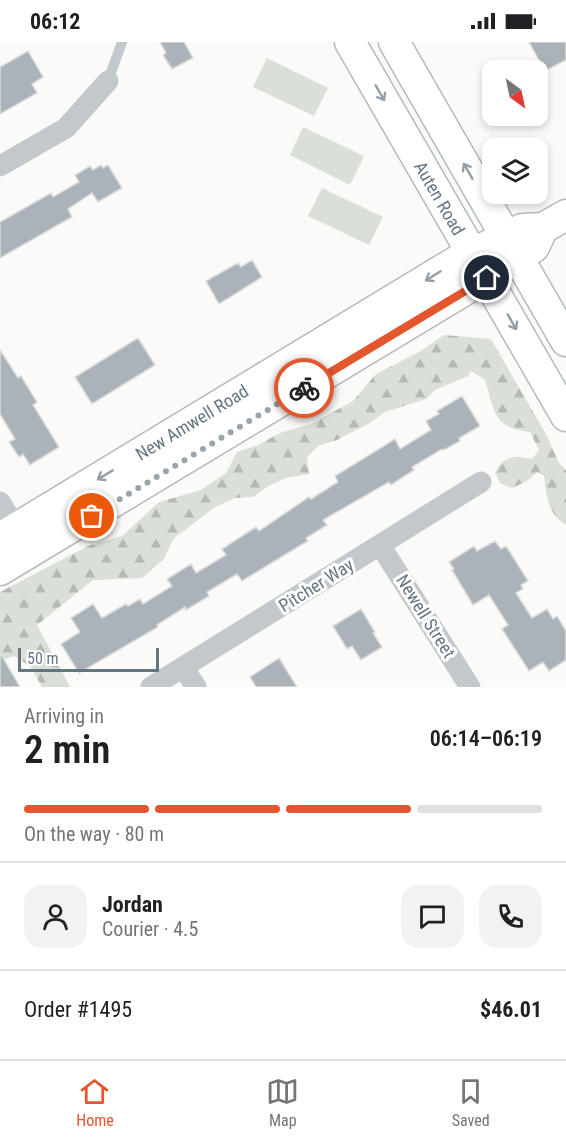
<!DOCTYPE html>
<meta charset="utf-8">
<style>
body{margin:0;font-family:"Roboto Condensed",sans-serif;background:#f2f2f2;color:#202124;height:100vh;display:flex;flex-direction:column;font-size:22px;white-space:nowrap}
*{box-sizing:border-box;margin:0}
p{font-size:20px;color:#757577}
.icon{flex:none;width:33px;height:33px;fill:none;stroke:currentColor;stroke-width:2;stroke-linecap:round;stroke-linejoin:round}
.map{position:relative;height:645px;overflow:hidden}
.side{display:flex;flex-direction:column;background:#fff;flex:1}
.side>*{flex:none}
.needle{width:39px;rotate:147deg}
.tools{position:absolute;left:482px;top:18px;display:grid;gap:12px}
.tools a{display:grid;place-items:center;width:66px;height:66px;border-radius:12px;background:#fff;box-shadow:0 3px 9px #0003;font-size:30px}
.scale{position:absolute;left:18px;bottom:15px;width:141px;box-sizing:border-box;padding-left:6px;border:3px solid #657683;border-top:0;font-size:16px;line-height:21px;white-space:nowrap;color:#657683;-webkit-text-stroke:4px #fff;paint-order:stroke}
.pin{position:absolute;display:grid;place-items:center;width:51px;height:51px;color:#fff;margin:-26px;border:3px solid #fff;border-radius:50%;box-shadow:0 2px 6px #0007}
.courier{position:absolute;display:grid;place-items:center;width:60px;height:60px;margin:-30px;border:4px solid #e4572e;border-radius:50%;background:#fff;color:#222;box-shadow:0 2px 8px #0007}
.headline em{font-style:normal;font-weight:600}
.headline div{display:flex;flex-direction:column-reverse}
.headline{display:flex;align-items:center;justify-content:space-between;height:102px;padding:0 24px}
h1{font-size:39px;font-weight:600;line-height:45px}
.bar{display:grid;grid-template-columns:repeat(4,1fr);gap:9px 6px;align-content:center;height:72px;padding:0 24px}
.bar i{height:8px;border-radius:4px;background:#e0e0e0}
.bar .current{background:#e4572e}
.bar p{grid-column:span 4}
.line{display:flex;align-items:center;gap:15px;padding:0 24px;border-top:2px solid #e0e0e0}
.line div{flex:1}
.round{display:grid;place-items:center;flex:none;width:63px;height:63px;border-radius:18px;background:#f2f2f2}
.status{display:flex;justify-content:space-between;align-items:center;height:42px;padding:0 30px;background:#fff;direction:ltr}
.status svg{height:16px;fill:currentColor}
.tabs{display:flex;justify-content:space-around;align-items:center;height:84px;border-top:2px solid #e0e0e0;background:#fff;font-size:16px;color:#757577}
.tabs a{display:grid;justify-items:center;gap:3px}
.tabs .current{color:#e4572e}
.map>svg:first-child{display:block}
.grass{fill:#dadfd7}
.forest{fill:url(#forest-firs)}
.building{fill:#aab3b9;stroke:#dcdcda;stroke-width:1.5}
.lines{fill:none;stroke-linecap:round;stroke-linejoin:round}
.secondary-casing{stroke:#b3babf;stroke-width:33}
.lane{stroke:#c3c8cc;stroke-width:10}
.street{stroke:#c3c8cc;stroke-width:21}
.secondary{stroke:#fff;stroke-width:30}
.oneway{stroke:#939fa8}
.done{stroke:#99a4ac;stroke-width:6;stroke-dasharray:0 10.8}
.route{stroke:#e4572e;stroke-width:8}
.labels{text-anchor:middle;dominant-baseline:central;stroke-width:6;stroke-linejoin:round;paint-order:stroke}
.street-label{font-size:18px;fill:#657683;stroke:#fff}
</style>
<div class="status"><b>06:12</b><svg viewBox="0 0 49 12"><path d="M0 12V9h3v3zM5 12V6h3v6zM10 12V3h3v9zM15 12V0h3v12zM26 1h20v11H26zM47 4h2v5h-2z"/></svg></div>
<div class="map">
<svg width="566" height="645" viewBox="0 0 566 645">
<defs>
<pattern id="forest-firs" width="22" height="20" patternUnits="userSpaceOnUse" patternTransform="scale(1.5)"><rect width="22" height="20" fill="#dadfd7"/><path d="M5 1l3.5 6h-7zM16 11l3.5 6h-7z" fill="#b4b9b4"/></pattern>
</defs>
<rect width="100%" height="100%" fill="#fafaf8"/>
<path class="grass" d="M267 16 328 46 314 74 253 45Z
M303 85 364 114 350 143 290 113Z
M322 146 383 175 369 203 308 174Z"/>
<path class="forest" d="M444 293 491 297 547 394 559 421 566 428V483C547 471 547 455 544 434L537 430 527 439 512 446 500 441 495 430C505 413 514 414 532 417L539 408 530 390C492 386 495 368 485 338L471 329 468 334 435 348 426 357 385 370 368 382 337 398 318 404 307 415 309 432 286 436 268 444 253 455 235 456 215 465 173 497 164 517 142 536 93 538 37 583 70 645H42L30 624 14 614 0 619V550L88 504 122 494 159 460 201 448 226 431 237 410 258 403 280 391 311 382 353 359 376 332 419 310Z"/>
<path class="building" d="M160 0H184L193 16 172 27 163 13 166 11Z
M529 0H566V18L545 29Z
M28 9 43 35 32 42 37 51 0 72V25Z
M101 123 103 126 108 123 122 146 98 160 92 151 68 167 72 175 0 216V180L51 151 53 155 79 140 75 133 90 124 93 128Z
M252 218 262 235 219 262 206 239 238 221 241 225Z
M138 296 155 323 92 362 75 335Z
M0 308 18 336 21 334 37 360 33 363 59 405 30 423 23 412 19 415 9 400 15 397 0 372Z
M462 354 480 384 459 396 460 399 444 408 442 407 412 425 414 428 391 443 389 440 323 478 327 483 306 496 308 499 291 509 242 539 237 532 207 550 209 554 186 568 185 565 157 583 158 585 79 631 61 602 80 590 71 576 93 562 102 576 126 562 128 564 140 557 143 562 172 544 167 537 191 522 196 531 226 513 222 507 256 485 259 489 309 455 311 457 338 440 335 434 395 397 400 407 431 388 426 379 439 372 437 369Z
M495 499 501 507 506 504 528 539 521 543 523 547 516 551 532 576 547 567 553 577 557 574 566 589V618L549 629 543 620 529 629 502 587 508 583 489 553 473 563 452 528 454 527 449 520 474 504 477 509Z
M361 567 375 590 373 591 382 605 361 618 352 604 347 607 333 584Z
M0 611 20 645H0Z
M279 616 297 645H256L250 635Z"/>
<g class="lines">
<defs>
<g id="secondary">
<path id="s1" d="M350 0 566 374"/>
<path d="M394 0 566 299"/>
<path id="s2" d="M0 496 457 219 522 187 543 186 566 173"/>
<path d="M0 528 518 216 534 205 543 186"/>
</g>
</defs>
<use href="#secondary" class="secondary-casing"/>
<path class="lane" d="M108 39 122 0"/>
<path class="street" d="M0 124 66 86 108 39
M0 460 23 497
M380 503 470 645
M183 625 196 645
M151 645 481 440"/>
<use href="#secondary" class="secondary"/>
</g>
<defs><path id="oneway-shaft" d="M-6 0H5M1.5-3L5.5 0L1.5 3" fill="none" stroke-width="1.6" stroke-linecap="round" stroke-linejoin="round" transform="scale(1.5)"/></defs>
<g class="oneway">
<use href="#oneway-shaft" transform="translate(380 51) rotate(60)"/>
<use href="#oneway-shaft" transform="translate(468 129) rotate(-120)"/>
<use href="#oneway-shaft" transform="translate(433 234) rotate(148)"/>
<use href="#oneway-shaft" transform="translate(512 280) rotate(60)"/>
<use href="#oneway-shaft" transform="translate(105 433) rotate(149)"/>
</g>
<g class="lines">
<path class="done" d="M92 474 304 346"/>
<path class="route" d="M304 346 487 236"/>
</g>
<g class="labels">
<g class="street-label">
<text stroke="none"><textPath href="#s1" startOffset="180">Auten Road</textPath></text>
<text stroke="none"><textPath href="#s2" startOffset="224">New Amwell Road</textPath></text>
<text transform="translate(316 543) rotate(-32)">Pitcher Way</text>
<text transform="translate(426 574) rotate(58)">Newell Street</text>
</g>
</g>
</svg>
<div class="tools">
<a><svg class="needle" viewBox="-14 -14 28 28"><path d="M0-13l5 13h-10z" fill="#e53935"/><path d="M0 13l5-13h-10z" fill="#757577"/></svg></a>
<a><svg class="icon" aria-label="layers" viewBox="0 0 24 24"><path d="M12 4l9 5-9 5-9-5zM3 14l9 5 9-5"/></svg></a>
</div>
<div class="scale">50 m</div>
<div class="pin" style="left:92px;top:474px;background:#ea580c"><svg class="icon" aria-label="bag" viewBox="0 0 24 24"><path d="M5 8h14l-1 12H6zM9 8a3 3 0 0 1 6 0"/></svg></div>
<div class="pin" style="left:487px;top:236px;background:#1f2937"><svg class="icon" aria-label="home" viewBox="0 0 24 24"><path d="M3 11l9-7 9 7M6 9v11h12V9"/></svg></div>
<div class="courier" style="left:304px;top:346px"><svg class="icon" aria-label="bike" viewBox="0 0 24 24"><circle cx="6" cy="16" r="4"/><circle cx="18" cy="16" r="4"/><path d="M6 16l4-8h5l3 8M10 8l3 8H6M13 5h3"/></svg></div>
</div>
<section class="side">
<div class="headline"><div><h1>2 min</h1><p>Arriving in</p></div><em>06:14–06:19</em></div>
<div class="bar"><i class="current"></i><i class="current"></i><i class="current"></i><i></i><p>On the way · 80 m</p></div>
<div class="line" style="height:108px"><a class="round"><svg class="icon" aria-label="person" viewBox="0 0 24 24"><circle cx="12" cy="8" r="4"/><path d="M4 21q1-7 8-7t8 7"/></svg></a><div><b>Jordan</b><p>Courier · 4.5</p></div><a class="round"><svg class="icon" aria-label="chat" viewBox="0 0 24 24"><path d="M4 5h16v11H9l-5 4z"/></svg></a><a class="round"><svg class="icon" aria-label="phone" viewBox="0 0 24 24"><path d="M5 4h4l2 5-3 2q2 4 5 5l2-3 5 2v4C11 20 4 13 5 4z"/></svg></a></div>
<div class="line" style="height:78px"><div>Order #1495</div><b>$46.01</b></div>
</section>
<nav class="tabs">
<a class="current"><svg class="icon" aria-label="home" viewBox="0 0 24 24"><path d="M3 11l9-7 9 7M6 9v11h12V9"/></svg>Home</a>
<a><svg class="icon" aria-label="map" viewBox="0 0 24 24"><path d="M3 6l6-2 6 2 6-2v14l-6 2-6-2-6 2zM9 4v14M15 6v14"/></svg>Map</a>
<a><svg class="icon" aria-label="saved" viewBox="0 0 24 24"><path d="M7 4h10v16l-5-4-5 4z"/></svg>Saved</a>
</nav>
